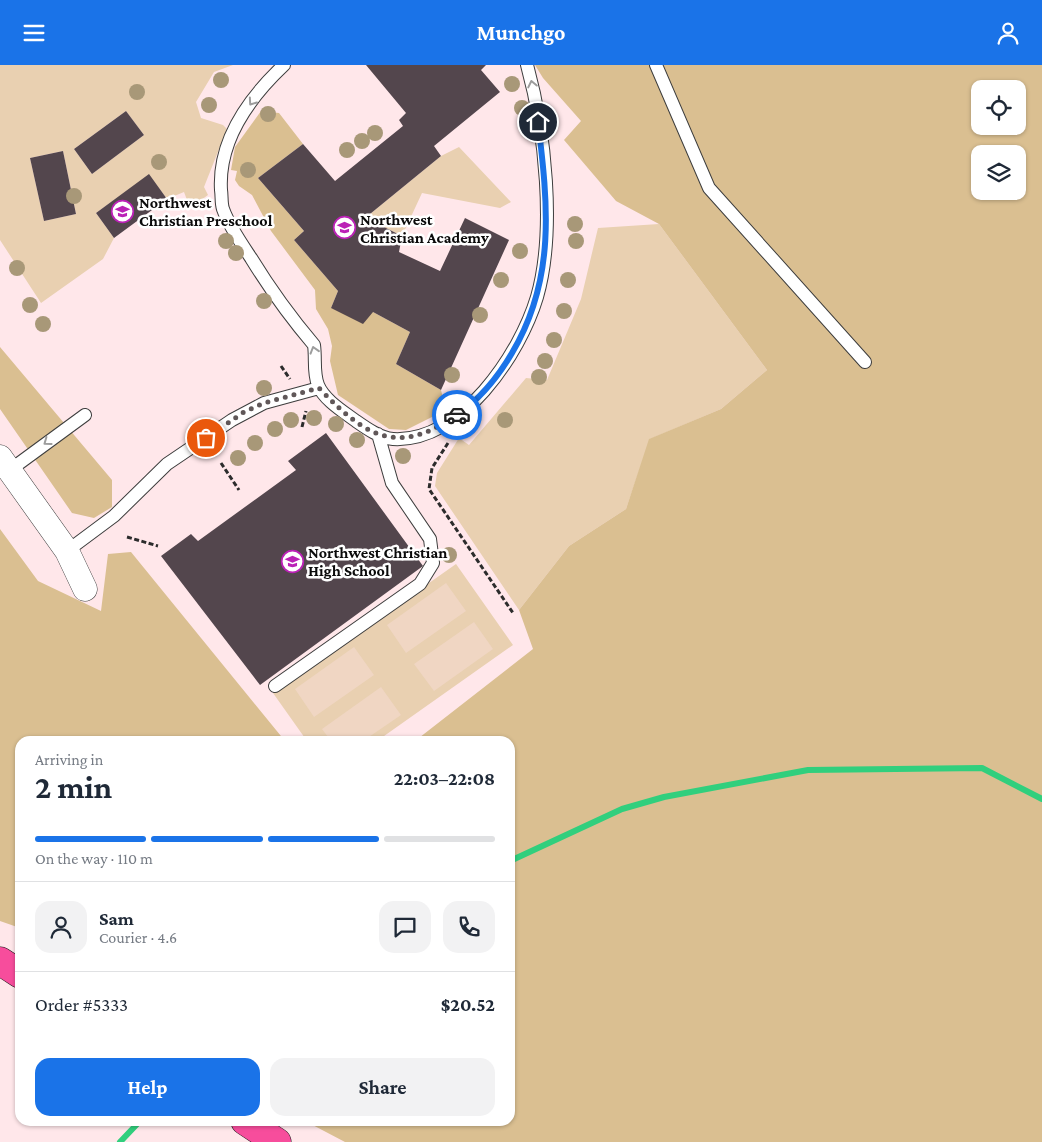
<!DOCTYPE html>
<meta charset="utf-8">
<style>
body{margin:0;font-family:"Crimson Pro",serif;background:#f2f2f3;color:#1f2937;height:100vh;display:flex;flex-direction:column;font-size:19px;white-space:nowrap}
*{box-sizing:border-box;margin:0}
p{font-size:16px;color:#747a83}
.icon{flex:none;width:28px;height:28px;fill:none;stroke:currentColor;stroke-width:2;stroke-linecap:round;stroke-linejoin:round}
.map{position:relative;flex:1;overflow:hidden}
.details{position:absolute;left:15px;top:671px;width:500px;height:390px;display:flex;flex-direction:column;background:#fff;border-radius:15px;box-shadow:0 1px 4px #0004}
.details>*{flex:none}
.buttons{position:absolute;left:971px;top:15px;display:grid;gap:10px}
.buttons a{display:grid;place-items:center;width:55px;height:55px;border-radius:10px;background:#fff;box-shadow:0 1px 4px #0004;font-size:25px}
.pin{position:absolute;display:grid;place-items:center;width:42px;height:42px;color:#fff;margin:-21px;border:2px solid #fff;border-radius:50%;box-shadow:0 1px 5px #0007}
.courier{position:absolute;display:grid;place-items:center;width:50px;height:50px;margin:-25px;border:4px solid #1a73e8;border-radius:50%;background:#fff;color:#222;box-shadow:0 1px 6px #0007}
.head em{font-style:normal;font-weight:700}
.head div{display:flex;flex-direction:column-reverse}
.head{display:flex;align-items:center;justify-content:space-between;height:85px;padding:0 20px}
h1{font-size:32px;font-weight:700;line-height:38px}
.bar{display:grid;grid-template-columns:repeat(4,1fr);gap:8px 5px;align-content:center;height:60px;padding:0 20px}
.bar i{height:6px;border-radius:4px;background:#e0e1e3}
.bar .active{background:#1a73e8}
.bar p{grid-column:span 4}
.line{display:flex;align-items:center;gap:12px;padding:0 20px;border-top:1px solid #e0e1e3}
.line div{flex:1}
.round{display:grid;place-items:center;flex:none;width:52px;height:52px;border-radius:15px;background:#f2f2f3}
.primary-button{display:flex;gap:10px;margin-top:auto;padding:10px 20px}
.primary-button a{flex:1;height:58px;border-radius:15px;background:#1a73e8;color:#fff;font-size:20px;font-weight:700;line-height:58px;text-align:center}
.primary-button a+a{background:#f2f2f3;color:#1f2937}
header{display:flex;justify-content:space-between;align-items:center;height:65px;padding:0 20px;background:#1a73e8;color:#fff;font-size:22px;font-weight:700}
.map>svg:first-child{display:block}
.green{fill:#e9d0b1;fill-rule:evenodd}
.forest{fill:#dabf91;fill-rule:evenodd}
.pitch{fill:#f0d6c3}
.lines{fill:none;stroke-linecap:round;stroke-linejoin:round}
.stream{stroke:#31cf7d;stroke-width:6}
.building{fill:#53464d}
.lane-casing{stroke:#3d3d3d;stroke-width:14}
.street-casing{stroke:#3d3d3d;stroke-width:25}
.highway-casing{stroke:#1b1b1b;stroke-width:29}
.path{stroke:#2c2c2c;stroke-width:3;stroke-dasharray:5 2.5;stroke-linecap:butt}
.lane{stroke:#fff;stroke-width:12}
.street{stroke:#fff;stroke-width:24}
.highway{stroke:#f74d9c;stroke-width:28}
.tree{fill:#a89878}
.oneway{stroke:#9d9d9d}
.done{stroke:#605758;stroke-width:5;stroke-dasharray:0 9}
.route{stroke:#1a73e8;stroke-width:6}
.labels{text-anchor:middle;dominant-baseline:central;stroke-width:5;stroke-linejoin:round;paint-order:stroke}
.poi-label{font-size:16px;font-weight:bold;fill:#0a0a0a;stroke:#fff;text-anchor:start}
</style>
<header><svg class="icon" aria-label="menu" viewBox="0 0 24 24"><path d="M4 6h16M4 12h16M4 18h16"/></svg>Munchgo<svg class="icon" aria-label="person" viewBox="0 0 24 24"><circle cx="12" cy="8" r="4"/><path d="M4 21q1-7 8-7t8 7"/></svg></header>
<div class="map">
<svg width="1042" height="1077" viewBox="0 0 1042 1077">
<rect width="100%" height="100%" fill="#ffe7ea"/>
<path class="green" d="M0 0H233L214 7 196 37 201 53 223 60 227 64 204 122 208 130 190 143 184 127 167 134 149 110 96 148 114 173 103 194 41 238 0 175ZM126 46 144 70 92 109 74 84ZM63 86 76 149 44 156 30 93Z
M459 82 511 137 500 143 422 128 402 171 382 161 370 149 441 91Z
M659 159 767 305 721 344 650 374 626 444 569 481 519 545 435 421 437 408 459 373 469 380 526 313 547 315 581 234 598 163Z
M456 499 513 580 377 676H307L273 628Z"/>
<path class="forest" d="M535 0H1042V1077H345L305 1056H510V676H415L533 584 519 545 569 481 626 444 649 374 721 344 767 305 659 159 616 136 564 75 581 56 543 13ZM980 24H1018V61H980ZM980 89H1018V126H980Z
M261 46 279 48 303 79 258 113 304 166 294 175 338 226 331 243 373 247 410 267 396 299 441 325 446 345 406 365 389 364 338 330 330 296 332 281 328 264 316 244 315 225 271 166 252 130 239 121 235 115 237 106 231 105 235 82Z
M0 282 112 415V442L94 453 72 448 0 344Z
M0 464 38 516 101 546 108 489 131 487 285 676H20V863L0 856Z"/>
<path class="pitch" d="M446 518 466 546 406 588 387 560Z
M474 557 493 584 434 626 414 599Z
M354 582 374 610 314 652 295 624Z
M381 622 401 650 363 676H331L322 664Z"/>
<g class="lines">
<path class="stream" d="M510 796 622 744 664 732 808 705 982 703 1042 734
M120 1077 140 1056"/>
</g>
<path class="building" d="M366 0H486L481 5 500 27 434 81 441 91 370 149 382 161 402 171 399 187 440 206 465 153 509 175 441 325 396 299 410 267 373 247 363 259 331 243 338 226 294 175 304 166 258 113 303 79 335 116 403 61 399 55 406 48Z
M126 46 144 70 92 109 74 84Z
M63 86 76 149 44 156 30 93Z
M149 109 167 134 114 173 96 148Z
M326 368 423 501 260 620 161 491 191 469 198 476 296 405 288 396Z"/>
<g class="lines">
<defs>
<path id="lane" d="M284 0C249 33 218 75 221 125 222 131 221 138 223 144 229 161 241 178 251 193 270 224 291 253 314 280 316 294 313 307 318 320 324 335 344 347 356 356 366 363 380 373 393 374 461 378 520 289 537 232 556 166 545 65 527 0
M656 0 709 123 865 297
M10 405 85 350
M67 486 114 451 167 399 232 355 264 338 319 323
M275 621 420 519 433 498 430 474 392 418 378 369"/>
<path id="street" d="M0 392 67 486 85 524"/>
<path id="highway" d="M0 896 20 909
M245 1056 277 1077"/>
</defs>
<use href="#lane" class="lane-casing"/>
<use href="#street" class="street-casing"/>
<use href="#highway" class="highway-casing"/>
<path class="path" d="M281 301 290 314
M302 362 306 346
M448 378 432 403 429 424 513 548
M221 398 239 425
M127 472 158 481"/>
<use href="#lane" class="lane"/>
<use href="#street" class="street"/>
<use href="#highway" class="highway"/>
</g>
<g class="tree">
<circle cx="221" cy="15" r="8"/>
<circle cx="512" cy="19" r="8"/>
<circle cx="137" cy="27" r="8"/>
<circle cx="209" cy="40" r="8"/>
<circle cx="522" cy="43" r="8"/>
<circle cx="268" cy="49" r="8"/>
<circle cx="375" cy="68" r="8"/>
<circle cx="362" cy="76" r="8"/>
<circle cx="347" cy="85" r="8"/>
<circle cx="159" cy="97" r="8"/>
<circle cx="248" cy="105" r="8"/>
<circle cx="74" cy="131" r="8"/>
<circle cx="575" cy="159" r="8"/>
<circle cx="226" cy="176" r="8"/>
<circle cx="576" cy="176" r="8"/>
<circle cx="520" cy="186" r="8"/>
<circle cx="236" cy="188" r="8"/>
<circle cx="17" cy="203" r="8"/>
<circle cx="501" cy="215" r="8"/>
<circle cx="568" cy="215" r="8"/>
<circle cx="264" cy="236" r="8"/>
<circle cx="30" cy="240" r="8"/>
<circle cx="564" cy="246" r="8"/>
<circle cx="480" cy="250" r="8"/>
<circle cx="43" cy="259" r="8"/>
<circle cx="554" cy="275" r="8"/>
<circle cx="545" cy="296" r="8"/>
<circle cx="452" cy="310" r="8"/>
<circle cx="539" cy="312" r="8"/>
<circle cx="264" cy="323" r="8"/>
<circle cx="314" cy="353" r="8"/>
<circle cx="291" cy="355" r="8"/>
<circle cx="505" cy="355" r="8"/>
<circle cx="336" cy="359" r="8"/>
<circle cx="275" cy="364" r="8"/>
<circle cx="357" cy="375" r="8"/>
<circle cx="255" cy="378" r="8"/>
<circle cx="403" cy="391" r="8"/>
<circle cx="238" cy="393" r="8"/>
<circle cx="449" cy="490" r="8"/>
</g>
<defs><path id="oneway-chevron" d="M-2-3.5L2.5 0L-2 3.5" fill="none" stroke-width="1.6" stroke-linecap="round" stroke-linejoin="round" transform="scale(1.25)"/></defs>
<g class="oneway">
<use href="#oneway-chevron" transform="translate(532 19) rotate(-102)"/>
<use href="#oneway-chevron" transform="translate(252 37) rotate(125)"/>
<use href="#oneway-chevron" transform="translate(314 285) rotate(-107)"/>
<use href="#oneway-chevron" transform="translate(47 377) rotate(144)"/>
</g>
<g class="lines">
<path class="done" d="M206 373 244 347 264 338 319 323C365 371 396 392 457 350"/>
<path class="route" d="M457 350C480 334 498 312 512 288 556 214 548 139 538 57"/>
</g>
<defs>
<symbol id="school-ring" viewBox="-11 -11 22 22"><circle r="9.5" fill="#fff" stroke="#bb21b6" stroke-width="1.5"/><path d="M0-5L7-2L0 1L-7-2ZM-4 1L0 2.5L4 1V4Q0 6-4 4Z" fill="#bb21b6"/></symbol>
</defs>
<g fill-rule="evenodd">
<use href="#school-ring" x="110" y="134" width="25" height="25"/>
<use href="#school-ring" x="332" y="150" width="25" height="25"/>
<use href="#school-ring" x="280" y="484" width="25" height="25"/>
</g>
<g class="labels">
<g class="poi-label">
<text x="139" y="137">Northwest<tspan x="139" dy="18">Christian Preschool</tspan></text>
<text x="360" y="154">Northwest<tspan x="360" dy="18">Christian Academy</tspan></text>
<text x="308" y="487">Northwest Christian<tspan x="308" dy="18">High School</tspan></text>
</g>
</g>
</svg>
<div class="buttons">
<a><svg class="icon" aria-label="locate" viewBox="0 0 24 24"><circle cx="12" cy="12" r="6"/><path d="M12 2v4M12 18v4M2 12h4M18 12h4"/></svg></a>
<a><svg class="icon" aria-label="layers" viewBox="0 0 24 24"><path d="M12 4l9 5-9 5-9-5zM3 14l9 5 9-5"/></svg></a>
</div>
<div class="pin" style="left:206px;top:373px;background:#ea580c"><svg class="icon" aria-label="bag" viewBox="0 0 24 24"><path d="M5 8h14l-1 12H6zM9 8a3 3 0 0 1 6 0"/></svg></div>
<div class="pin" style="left:538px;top:57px;background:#1f2937"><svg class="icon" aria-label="home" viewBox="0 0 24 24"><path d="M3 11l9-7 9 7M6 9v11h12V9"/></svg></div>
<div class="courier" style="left:457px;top:350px"><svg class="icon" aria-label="car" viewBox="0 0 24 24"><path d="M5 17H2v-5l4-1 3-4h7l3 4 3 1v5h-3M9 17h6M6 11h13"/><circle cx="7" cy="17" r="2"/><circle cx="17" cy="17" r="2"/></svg></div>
<section class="details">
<div class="head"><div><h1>2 min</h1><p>Arriving in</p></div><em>22:03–22:08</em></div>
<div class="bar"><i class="active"></i><i class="active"></i><i class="active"></i><i></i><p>On the way · 110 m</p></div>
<div class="line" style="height:90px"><a class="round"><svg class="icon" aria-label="person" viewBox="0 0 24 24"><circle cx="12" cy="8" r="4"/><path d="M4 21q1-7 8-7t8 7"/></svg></a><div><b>Sam</b><p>Courier · 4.6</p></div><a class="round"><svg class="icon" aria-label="chat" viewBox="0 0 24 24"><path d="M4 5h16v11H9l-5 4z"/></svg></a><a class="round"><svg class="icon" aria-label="phone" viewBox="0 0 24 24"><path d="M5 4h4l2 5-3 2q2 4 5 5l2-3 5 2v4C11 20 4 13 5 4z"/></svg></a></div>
<div class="line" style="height:65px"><div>Order #5333</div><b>$20.52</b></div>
<div class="primary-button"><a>Help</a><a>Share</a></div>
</section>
</div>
